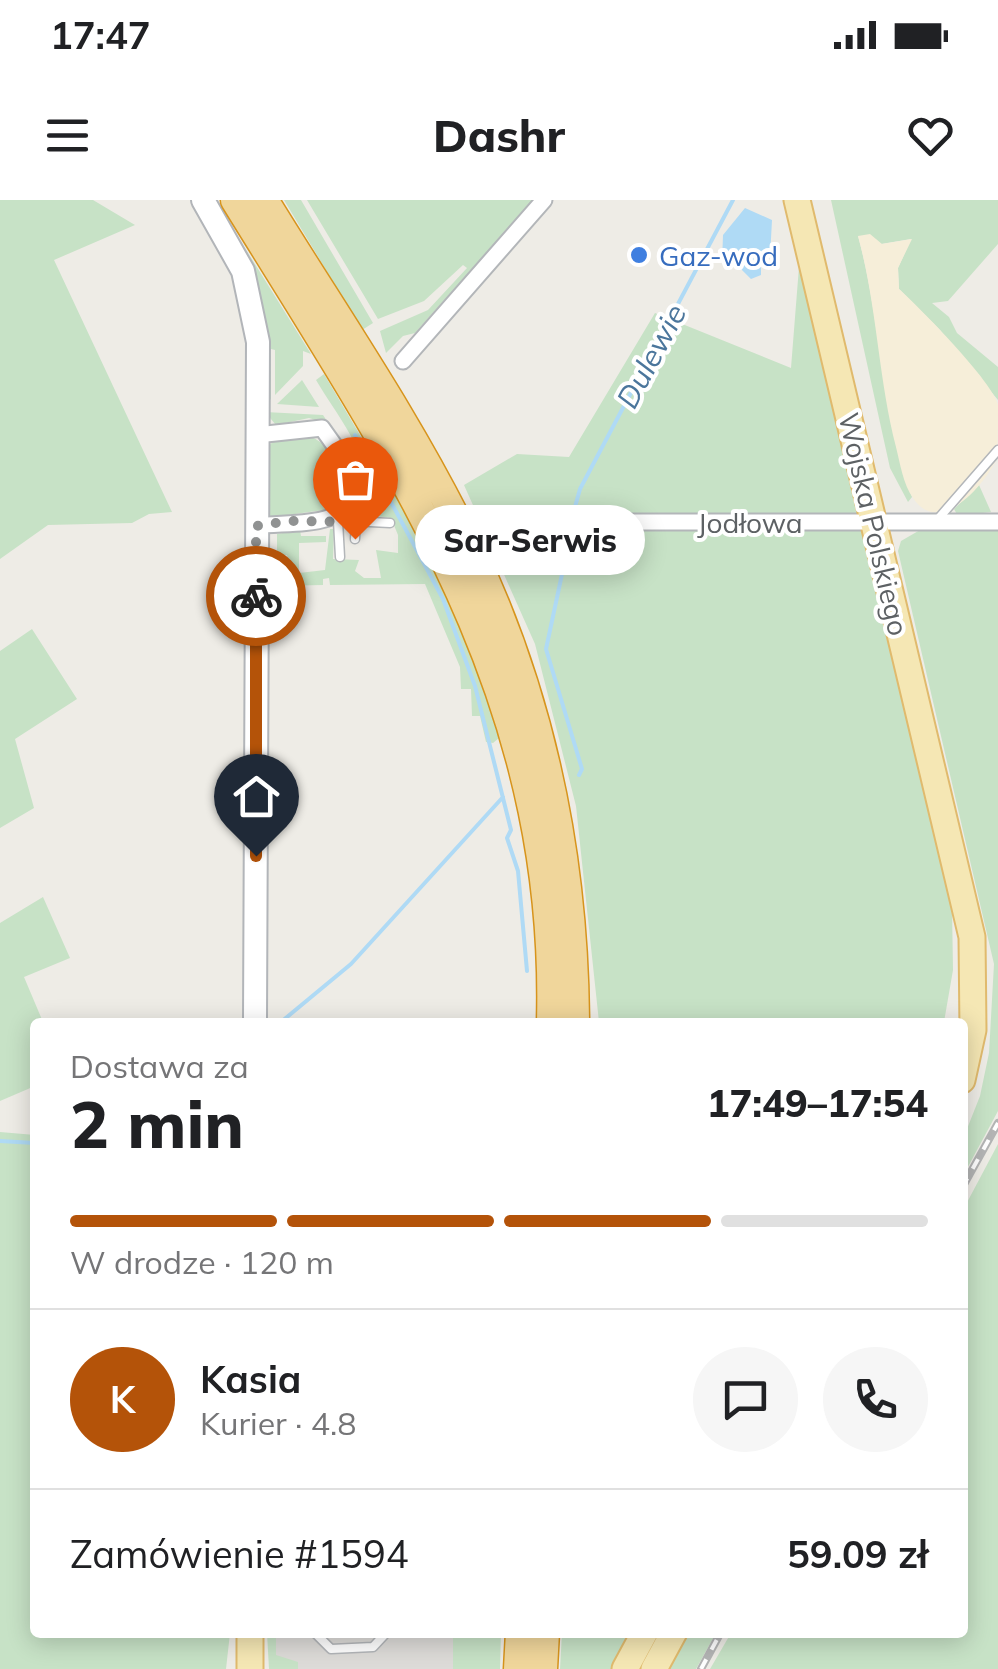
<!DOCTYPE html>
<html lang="pl">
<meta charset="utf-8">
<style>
body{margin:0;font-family:Mulish,sans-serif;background:#f6f6f6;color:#202124;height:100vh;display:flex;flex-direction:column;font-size:38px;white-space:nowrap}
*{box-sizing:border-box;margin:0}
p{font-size:32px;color:#757577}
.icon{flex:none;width:55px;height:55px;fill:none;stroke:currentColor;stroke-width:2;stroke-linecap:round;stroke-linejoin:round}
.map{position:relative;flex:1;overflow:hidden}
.drawer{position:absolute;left:30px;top:818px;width:938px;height:620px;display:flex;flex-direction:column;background:#fff;border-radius:10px;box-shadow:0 5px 25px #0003}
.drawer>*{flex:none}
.pin{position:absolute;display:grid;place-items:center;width:85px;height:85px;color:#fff;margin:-102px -42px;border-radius:50% 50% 50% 0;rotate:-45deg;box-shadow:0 0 10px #0007}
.pin .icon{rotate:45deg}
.courier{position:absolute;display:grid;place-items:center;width:100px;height:100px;margin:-50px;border:8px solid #b45309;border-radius:50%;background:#fff;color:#222;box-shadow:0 2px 12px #0007}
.bubble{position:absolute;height:70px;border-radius:35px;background:#fff;box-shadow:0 5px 25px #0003;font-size:32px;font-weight:800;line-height:70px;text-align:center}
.headline em{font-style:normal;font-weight:800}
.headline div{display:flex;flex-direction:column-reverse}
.headline{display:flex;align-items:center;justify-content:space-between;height:170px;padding:0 40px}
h1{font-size:65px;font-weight:800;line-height:75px}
.bar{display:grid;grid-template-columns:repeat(4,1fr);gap:15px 10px;align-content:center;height:120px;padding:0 40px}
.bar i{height:12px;border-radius:8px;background:#e0e0e0}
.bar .active{background:#b45309}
.bar p{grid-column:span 4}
.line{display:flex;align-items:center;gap:25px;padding:0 40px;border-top:2px solid #e0e0e0}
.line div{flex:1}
.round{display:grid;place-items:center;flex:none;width:105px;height:105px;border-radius:52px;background:#f6f6f6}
.status{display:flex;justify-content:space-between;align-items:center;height:70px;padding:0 50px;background:#fff;direction:ltr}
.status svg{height:28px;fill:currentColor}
header{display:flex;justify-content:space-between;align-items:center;height:130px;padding:0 40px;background:#fff;font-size:45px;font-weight:800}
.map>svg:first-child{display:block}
.industrial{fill:#dddbd8}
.green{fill:#c7e2c6}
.sand{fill:#f6eed9}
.water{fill:#afdaf5}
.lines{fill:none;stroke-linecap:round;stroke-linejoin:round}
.stream{stroke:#afdaf5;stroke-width:4}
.lane-casing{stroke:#b3b6b9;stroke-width:11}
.street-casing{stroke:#b3b6b9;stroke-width:19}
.secondary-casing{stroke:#b2b5b9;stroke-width:26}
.primary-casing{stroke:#e0ba6d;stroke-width:29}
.highway-casing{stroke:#d7941c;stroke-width:31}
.lane{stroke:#fff;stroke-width:8}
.street{stroke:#fff;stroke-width:15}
.secondary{stroke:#fff;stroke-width:22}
.primary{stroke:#f5e7b4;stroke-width:25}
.highway{stroke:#f0d69b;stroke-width:28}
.rail-casing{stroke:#b3b4b4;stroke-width:8}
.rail{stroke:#fff;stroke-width:4;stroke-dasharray:11;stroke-linecap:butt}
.done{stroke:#909292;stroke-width:10;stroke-dasharray:0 18}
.route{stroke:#b45309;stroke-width:12}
.shop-dot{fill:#3f7fe0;stroke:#fff;stroke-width:4}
.labels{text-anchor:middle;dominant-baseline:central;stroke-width:8;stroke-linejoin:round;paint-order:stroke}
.shop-label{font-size:28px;fill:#366cbe;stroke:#fff;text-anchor:start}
.street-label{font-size:28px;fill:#5d6164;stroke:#fff}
.water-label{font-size:30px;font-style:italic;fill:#4b769c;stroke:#fff}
</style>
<div class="status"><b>17:47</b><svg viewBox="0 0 49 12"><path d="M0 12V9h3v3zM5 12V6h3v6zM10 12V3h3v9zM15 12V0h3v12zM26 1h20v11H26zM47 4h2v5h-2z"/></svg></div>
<header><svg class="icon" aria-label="menu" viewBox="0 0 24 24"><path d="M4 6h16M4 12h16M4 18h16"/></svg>Dashr<svg class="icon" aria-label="heart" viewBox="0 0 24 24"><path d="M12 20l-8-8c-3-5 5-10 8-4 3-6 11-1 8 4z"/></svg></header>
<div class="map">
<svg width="998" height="1469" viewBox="0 0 998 1469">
<rect width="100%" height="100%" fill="#eeece6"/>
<path class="industrial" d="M276 1433H461V1469H276Z"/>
<path class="green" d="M0 0H93L135 25 54 60 172 312 149 314 132 323 48 325 0 359Z
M215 0 311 154 303 151V166L275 195V150L271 149V199L265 204Z
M284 0H301L373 123 362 130Z
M307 0H533L415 133 403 136 386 153 380 131 428 110 467 68 463 65 424 101 378 119Z
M831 0H998V44L948 101 932 103 949 117 957 133 998 167V200L940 130 899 89 898 68 911 39 881 44 858 36C882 123 880 213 912 297L908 302 890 268Z
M802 29 952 708 953 770 944 822H599L576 606 535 444 464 285 517 254 569 257 655 113 791 168Z
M324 174 413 325 467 436 499 538 493 543 486 542 480 516H472L471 489H461L460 467 425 384 330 385 329 378 323 379V385L277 386V361L288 360 287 355 277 356V334L300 330 301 336H326V342L299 343V373L325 370 330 329H334L333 359 359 360 355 371 364 378H381L376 350 398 353V335L391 318 362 314C382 267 340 221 316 180Z
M302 180 319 207 277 204 299 183Z
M265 212 323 215 329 224 309 218 276 225Z
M303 235C326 237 346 269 345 291L331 309 266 318V248L274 241Z
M979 285 991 312 958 316 954 309Z
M920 330H998V911L963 976V939L980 896 989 853 994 764 898 351 901 341Z
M32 429 77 499 15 539 34 608 0 628V451Z
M43 697 70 758 24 777 43 822H35V886L0 901V723Z
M0 932 35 935V1432L230 1433 226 1469H0Z
M998 944V1469H710L731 1433 962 1432 963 1010Z
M267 1433H276V1455L298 1462V1469H269Z
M453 1433H501L500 1469H453Z
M562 1433H634L614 1469H560Z
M689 1433H716L696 1469H668Z"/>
<path class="sand" d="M870 34 882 44 912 39 898 68 899 89C919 107 994 183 998 205 998 217 998 247 997 258 985 285 939 338 913 298 903 284 900 263 896 247 878 177 877 105 858 36Z"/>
<path class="water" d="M745 8 772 20 770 58 761 66V75L751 79 741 69 722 63 723 35Z"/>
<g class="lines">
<path class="stream" d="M355 235 443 399 475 486 511 630 507 638 518 671 527 771
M573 314 580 289 733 0
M571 332 546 449 582 569 579 575
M281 822 351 764 503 597
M0 941 35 943"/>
<defs>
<path id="lane" d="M938 319 998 250
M330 320 390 323
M338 321 340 357
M355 339 356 321
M314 1432 331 1449 373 1447 387 1432"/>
<path id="street" d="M403 161 544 0
M501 322H998
M256 326C289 321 348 331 356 288L344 259 322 228 257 235"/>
<path id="secondary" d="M203 0 243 71 258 142 255 822"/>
<path id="primary" d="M797 0 972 737 973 830 962 880
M250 1469V1432
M625 1469 645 1432
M654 1469 674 1432"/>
<path id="highway" d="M235 0C399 266 560 493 551 822
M264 0C332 111 409 221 466 339 540 491 574 654 575 822
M518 1469 520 1432
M543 1469 545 1432"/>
</defs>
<use href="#lane" class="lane-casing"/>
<use href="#street" class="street-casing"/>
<use href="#secondary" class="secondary-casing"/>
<use href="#primary" class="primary-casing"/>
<use href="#highway" class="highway-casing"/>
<use href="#lane" class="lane"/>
<use href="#street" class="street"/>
<use href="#secondary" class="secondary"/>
<use href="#primary" class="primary"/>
<use href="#highway" class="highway"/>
<defs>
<path id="rail" d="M962 988 998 923
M701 1469 721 1432"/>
</defs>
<use href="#rail" class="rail-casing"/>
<use href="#rail" class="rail"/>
</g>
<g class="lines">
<path class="done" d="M256 396V326L288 321 356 322 355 339"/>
<path class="route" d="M256 656V396"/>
</g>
<circle class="shop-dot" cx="639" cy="55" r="10"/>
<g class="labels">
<g class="shop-label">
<text x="659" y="55">Gaz-wod</text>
</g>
<g class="street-label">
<text x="750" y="322">Jodłowa</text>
<text transform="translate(874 324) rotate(77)">Wojska Polskiego</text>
</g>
<g class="water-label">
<text transform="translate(651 156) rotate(-62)">Dulewie</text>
</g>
</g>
</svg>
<div class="pin" style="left:355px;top:339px;background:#ea580c"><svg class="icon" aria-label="bag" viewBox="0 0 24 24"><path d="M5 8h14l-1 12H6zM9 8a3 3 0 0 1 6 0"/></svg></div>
<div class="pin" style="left:256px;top:656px;background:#1f2937"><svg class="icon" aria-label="home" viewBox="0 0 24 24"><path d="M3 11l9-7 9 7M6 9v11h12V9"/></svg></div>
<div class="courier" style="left:256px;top:396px"><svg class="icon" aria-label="bike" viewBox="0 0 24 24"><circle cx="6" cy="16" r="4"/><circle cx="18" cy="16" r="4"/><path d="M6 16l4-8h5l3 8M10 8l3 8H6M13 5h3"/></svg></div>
<div class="bubble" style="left:415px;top:305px;width:230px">Sar-Serwis</div>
<section class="drawer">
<div class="headline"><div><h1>2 min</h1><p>Dostawa za</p></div><em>17:49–17:54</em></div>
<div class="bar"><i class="active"></i><i class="active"></i><i class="active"></i><i></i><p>W drodze · 120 m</p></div>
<div class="line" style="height:180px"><b class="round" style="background:#b45309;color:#fff">K</b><div><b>Kasia</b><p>Kurier · 4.8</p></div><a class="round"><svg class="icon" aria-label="chat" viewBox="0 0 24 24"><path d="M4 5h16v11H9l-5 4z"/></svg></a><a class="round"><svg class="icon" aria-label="phone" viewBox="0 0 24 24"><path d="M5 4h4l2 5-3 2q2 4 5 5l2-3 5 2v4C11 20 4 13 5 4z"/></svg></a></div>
<div class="line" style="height:130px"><div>Zamówienie #1594</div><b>59.09 zł</b></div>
</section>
</div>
